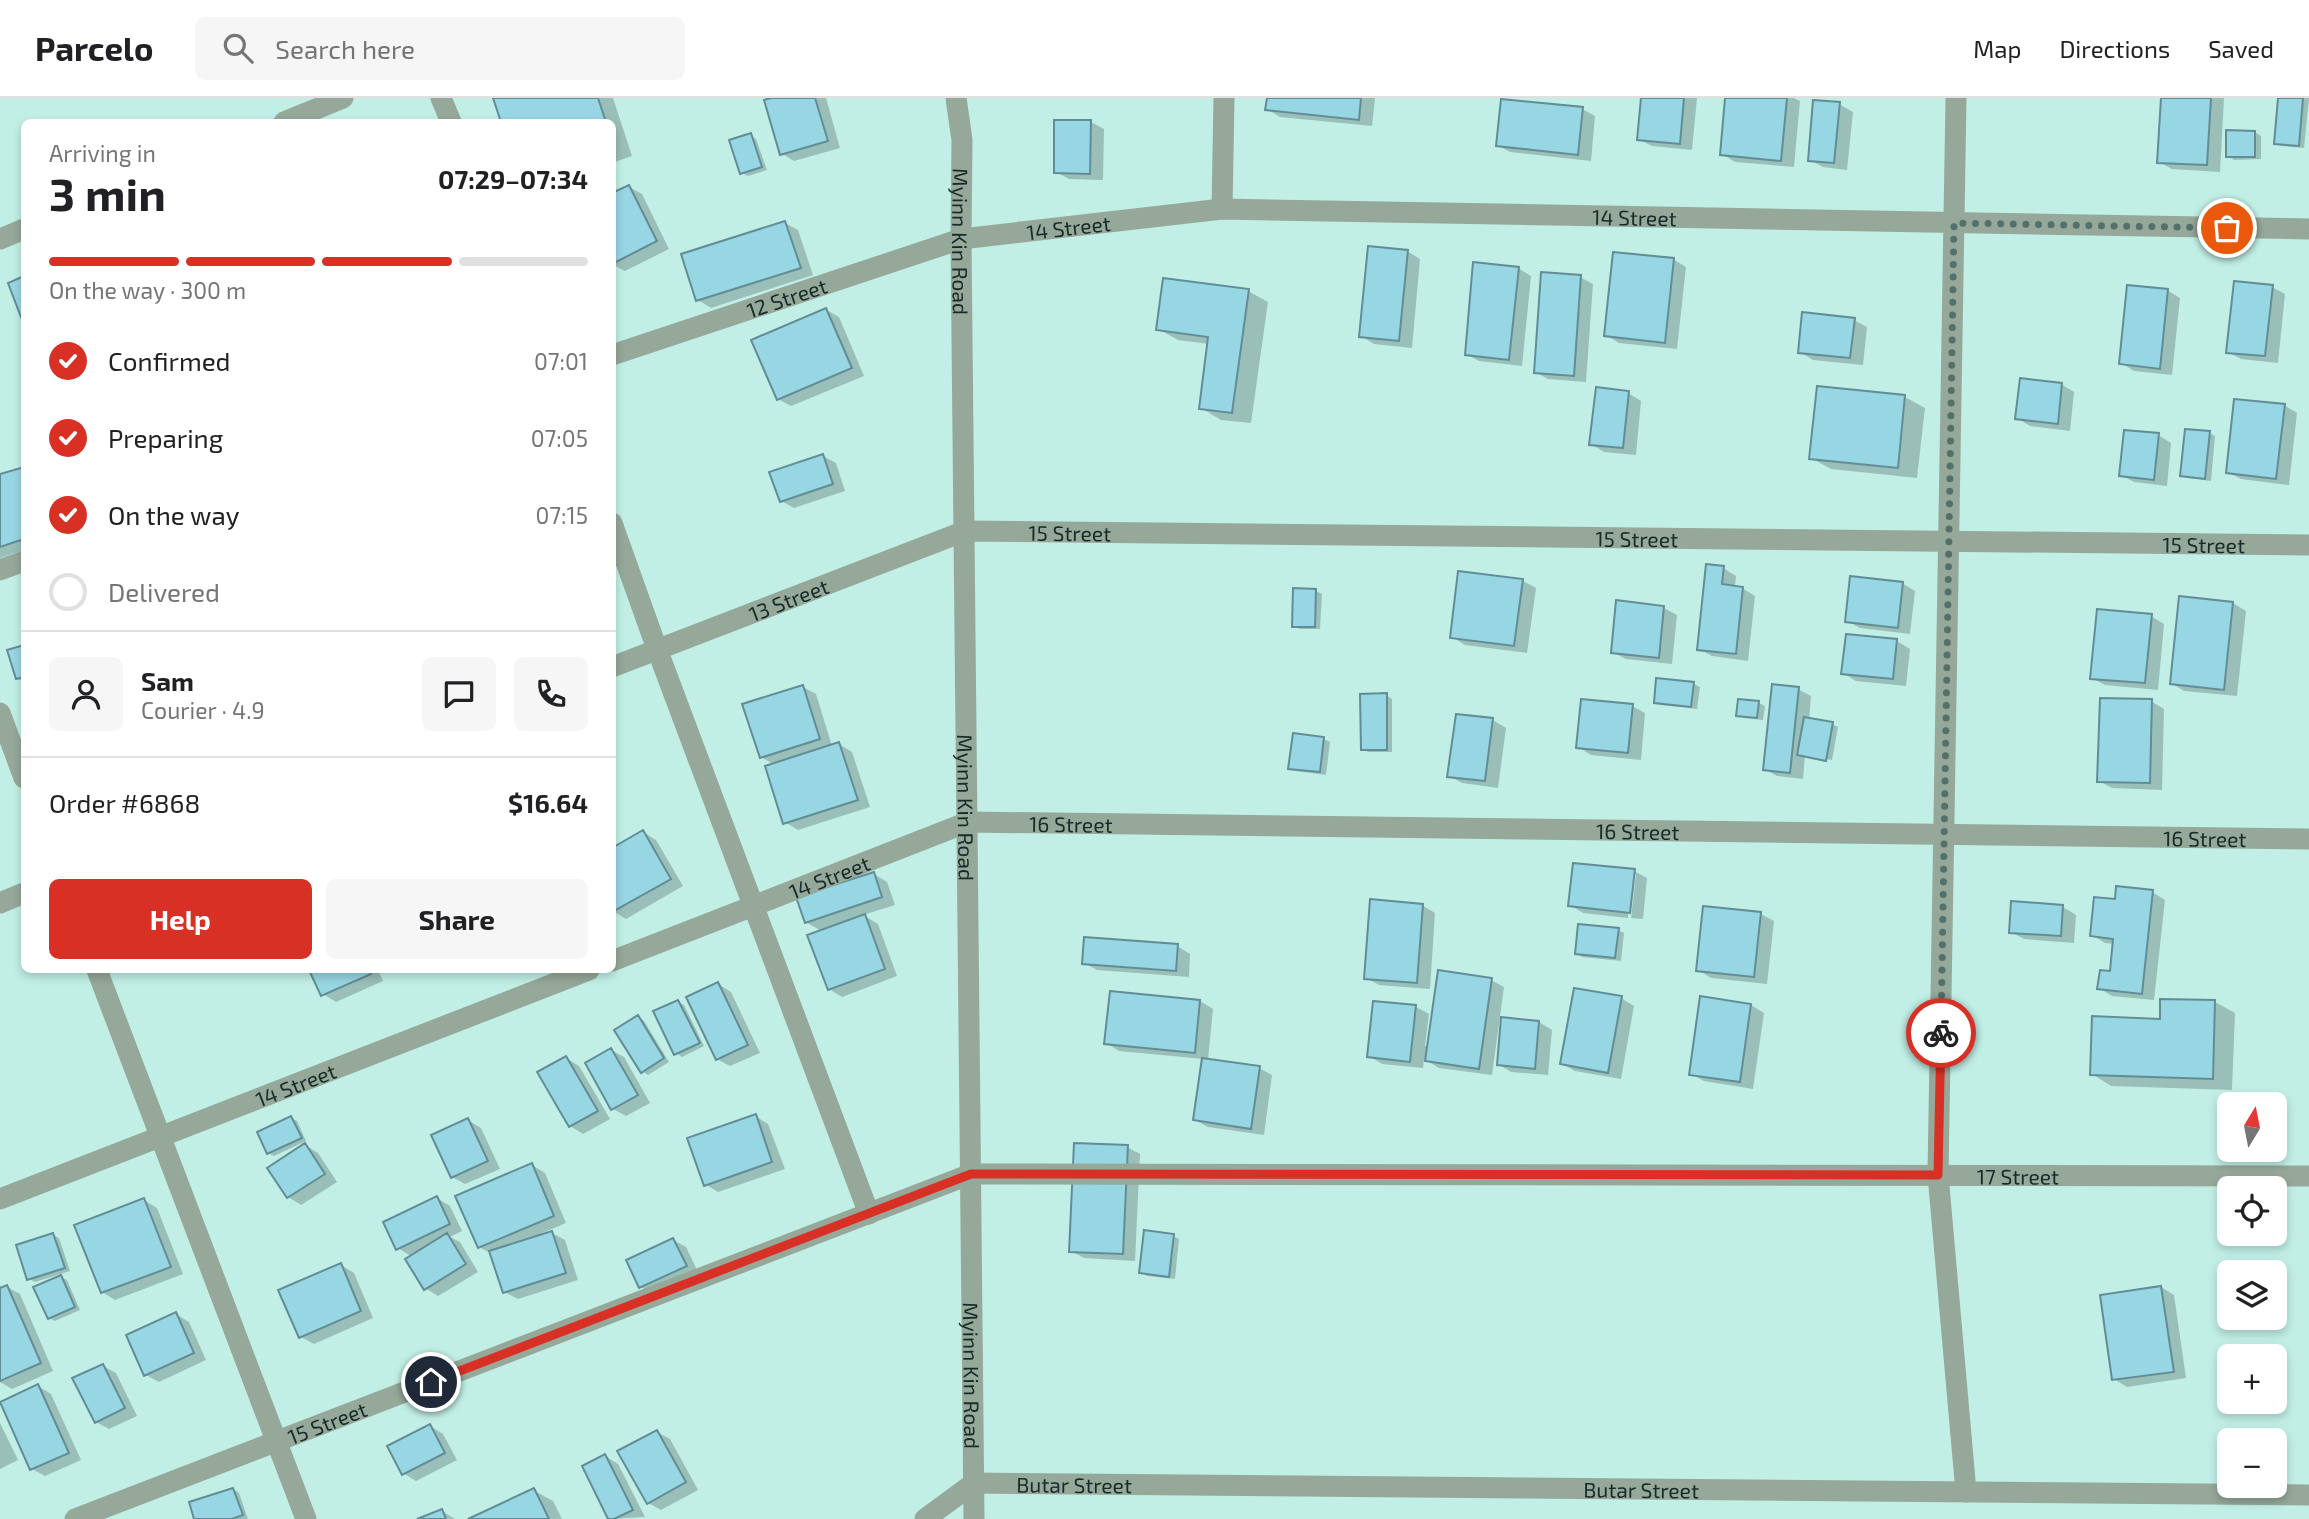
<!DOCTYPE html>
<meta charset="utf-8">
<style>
body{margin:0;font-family:"Exo 2",sans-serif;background:#f6f6f6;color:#202124;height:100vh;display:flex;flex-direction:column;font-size:26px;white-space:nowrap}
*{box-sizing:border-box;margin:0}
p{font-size:23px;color:#757577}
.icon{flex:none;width:38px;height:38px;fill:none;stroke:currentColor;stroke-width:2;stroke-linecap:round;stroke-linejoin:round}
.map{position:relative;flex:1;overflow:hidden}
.side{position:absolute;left:21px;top:21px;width:595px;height:854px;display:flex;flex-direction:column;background:#fff;border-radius:10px;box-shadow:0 4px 10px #0003}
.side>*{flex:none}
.needle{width:46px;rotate:10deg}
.tools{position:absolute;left:2217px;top:994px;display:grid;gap:14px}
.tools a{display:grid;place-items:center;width:70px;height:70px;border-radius:10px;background:#fff;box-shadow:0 4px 10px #0003;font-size:35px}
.pin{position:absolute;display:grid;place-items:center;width:60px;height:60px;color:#fff;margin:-30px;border:4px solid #fff;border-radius:50%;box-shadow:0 2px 7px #0007}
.courier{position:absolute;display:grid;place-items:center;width:70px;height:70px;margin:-35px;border:5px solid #d93025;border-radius:50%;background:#fff;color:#222;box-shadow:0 2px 9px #0007}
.head em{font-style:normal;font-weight:700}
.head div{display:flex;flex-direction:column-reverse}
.head{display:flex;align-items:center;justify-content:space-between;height:119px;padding:0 28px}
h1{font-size:46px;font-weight:700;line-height:52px}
.bar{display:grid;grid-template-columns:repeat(4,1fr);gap:10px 7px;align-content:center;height:84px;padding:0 28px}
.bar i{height:9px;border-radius:5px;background:#e0e0e0}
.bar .active{background:#d93025}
.bar p{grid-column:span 4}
.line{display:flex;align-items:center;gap:18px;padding:0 28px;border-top:2px solid #e0e0e0}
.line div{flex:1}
.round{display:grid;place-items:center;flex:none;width:74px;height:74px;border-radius:10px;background:#f6f6f6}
ol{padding:0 28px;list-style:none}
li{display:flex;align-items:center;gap:21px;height:77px}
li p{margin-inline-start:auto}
li .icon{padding:7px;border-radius:50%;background:#d93025;color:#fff;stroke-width:4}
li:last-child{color:#757577}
li i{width:38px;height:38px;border:4px solid #e0e0e0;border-radius:50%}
.cta{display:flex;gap:14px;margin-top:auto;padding:14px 28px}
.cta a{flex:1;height:80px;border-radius:10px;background:#d93025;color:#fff;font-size:28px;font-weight:700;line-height:80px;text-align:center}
.cta a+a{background:#f6f6f6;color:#202124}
header{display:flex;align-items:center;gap:42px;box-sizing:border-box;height:98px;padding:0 35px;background:#fff;border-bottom:2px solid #e0e0e0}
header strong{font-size:33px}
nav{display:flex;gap:38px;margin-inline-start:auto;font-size:24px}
.search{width:490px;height:63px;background:#f6f6f6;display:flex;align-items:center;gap:18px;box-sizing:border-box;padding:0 24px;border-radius:10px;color:#757577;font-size:26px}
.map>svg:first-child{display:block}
.shadow{fill:#0003}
.building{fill:#97d6e3;stroke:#628d96;stroke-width:2}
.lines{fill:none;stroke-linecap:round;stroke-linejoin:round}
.minor{stroke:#95a899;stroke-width:21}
.done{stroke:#54706a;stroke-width:7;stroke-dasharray:0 12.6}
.route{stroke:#d93025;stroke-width:9}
.labels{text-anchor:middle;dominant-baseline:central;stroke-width:7;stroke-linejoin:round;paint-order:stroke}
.street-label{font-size:21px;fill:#192b28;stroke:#cefcf3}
</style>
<header>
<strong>Parcelo</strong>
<div class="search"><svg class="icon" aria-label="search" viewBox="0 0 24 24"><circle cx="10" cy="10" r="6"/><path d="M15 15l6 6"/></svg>Search here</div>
<nav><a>Map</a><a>Directions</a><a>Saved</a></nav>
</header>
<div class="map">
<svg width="2309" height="1421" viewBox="0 0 2309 1421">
<rect width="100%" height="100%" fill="#c1efe6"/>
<path class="shadow" d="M495 0H613L632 58 612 65V24H503Z
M777 0H826L840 50 794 63 781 55Z
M1268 0H1375L1372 28 1280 19 1267 11Z
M1643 0H1697L1692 52 1652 48 1638 41Z
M1727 0H1794L1800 3 1794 69 1735 64 1722 56Z
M2162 0H2224L2220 74 2172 71 2159 64Z
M2280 0H2309L2304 50 2281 48 2276 45Z
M1839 6 1853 14 1847 72 1823 69 1810 62Z
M1582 11 1595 18 1591 63 1510 54 1497 47Z
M1091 24 1104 31 1103 82 1069 81 1056 74Z
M2255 34 2261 38V61L2234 62 2228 58Z
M750 37 756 41 767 72 748 78 742 75Z
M629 89 642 96 669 151 625 173 612 166V97Z
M785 125 798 132 813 177 711 210 698 202Z
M1407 153 1420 161 1412 250 1374 246 1361 238Z
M1673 161 1686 169 1677 251 1619 245 1606 237Z
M1518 170 1531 178 1522 268 1479 263 1466 256Z
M1580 179 1593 186 1586 284 1548 281 1535 274Z
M2272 189 2285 196 2278 265 2241 261 2228 254Z
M2167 192 2180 200 2172 277 2134 273 2121 265Z
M1248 193 1268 204 1251 325 1221 322 1201 310 1209 246 1178 242 1158 231Z
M826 212 839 219 864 278 791 308 778 301Z
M1854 222 1867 229 1863 267 1813 262 1800 254Z
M2061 286 2074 294 2070 333 2030 328 2017 320Z
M1819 290 1905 299 1925 310 1917 380 1831 371 1811 360Z
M1628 295 1641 303 1636 357 1604 354 1591 346Z
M2284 307 2297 315 2289 387 2241 381 2228 374Z
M2209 335 2215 338 2211 383 2188 380 2182 377Z
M2158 337 2171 345 2167 388 2134 384 2121 377Z
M823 358 836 365 845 393 794 410 781 403Z
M24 370V452L0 460V378Z
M1723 470 1736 478 1735 489 1742 490 1755 498 1748 563 1712 558 1699 551Z
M1523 483 1536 490 1527 555 1465 547 1452 539Z
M1902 485 1915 493 1910 536 1860 530 1847 523Z
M1316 493 1322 496 1320 531H1300L1294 528Z
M2233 505 2246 513 2237 598 2184 593 2171 585Z
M1664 510 1677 517 1672 566 1626 561 1612 554Z
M2151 518 2164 526 2158 592 2105 587 2092 580Z
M1897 543 1910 551 1906 588 1856 583 1843 575Z
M24 549V583L23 584 17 580 9 553Z
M1694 586 1700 589 1697 611 1662 607 1656 604Z
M803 589 816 596 832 648 839 646 852 654 870 709 798 732 785 724 775 667 761 659Z
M1798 591 1811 598 1809 622 1832 626 1838 629 1832 662 1805 657 1803 681 1777 678 1764 671Z
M1386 597 1392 601V654H1368L1362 650Z
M2151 603 2164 611 2162 692 2112 690 2099 683Z
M1759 605 1765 608 1763 622 1744 620 1738 617Z
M1632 608 1645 615 1641 662 1591 657 1578 649Z
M1493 622 1506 630 1498 690 1462 685 1449 678Z
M1294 637 1324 641 1330 644 1326 677 1296 673 1290 670Z
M643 734 656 742 683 788 626 821 613 813Z
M1634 773 1647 780 1643 821 1631 820 1636 776H1632L1628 820 1583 815 1570 807Z
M874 776 887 784 895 807 863 817 878 826 897 878 842 899 829 891 823 834 806 824Z
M2152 794 2165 802 2154 902 2112 898 2099 890 2112 875 2115 846 2105 845 2092 837 2117 803Z
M1422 807 1435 815 1430 891 1379 887 1366 880Z
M2063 809 2076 817 2074 845 2024 841 2011 834Z
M1761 816 1774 823 1767 886 1711 880 1698 872Z
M1618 832 1624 835 1621 863 1582 859 1576 855Z
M1177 848 1190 856 1189 879 1097 872 1084 865Z
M311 872H378L383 883 336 904 323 896Z
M1491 882 1504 889 1492 977 1439 970 1424 961 1423 970 1382 966 1369 958 1416 909 1429 916 1425 948H1428Z
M718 886 731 894 760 955 730 968 717 961Z
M1621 900 1634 908 1621 981 1575 973 1562 966Z
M1702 900 1751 907 1764 915 1753 991 1704 983 1691 976Z
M1200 903 1213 911 1208 962 1259 970 1272 977 1264 1037 1208 1029 1195 1022 1204 961 1119 953 1106 945Z
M2162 903 2215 904 2235 915 2232 992 2111 988 2092 976 2161 922Z
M678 904 684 907 704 948 682 959 676 955Z
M638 919 644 923 669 964 648 977 642 973Z
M1539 924 1552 932 1548 977 1511 974 1498 966Z
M611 952 624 959 650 1005 626 1018 613 1011Z
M566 960 579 968 610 1021 583 1036 570 1028Z
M755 1018 768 1026 785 1071 718 1094 705 1086Z
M291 1020 297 1023 306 1043 274 1058 268 1055Z
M468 1022 481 1030 500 1071 465 1086 452 1079Z
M305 1047 318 1055 337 1084 301 1107 288 1099Z
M1127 1049 1140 1056 1135 1163 1084 1160 1071 1153Z
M532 1067 545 1075 566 1125 540 1136 541 1138 552 1135 565 1142 578 1182 518 1201 504 1194 492 1156 479 1149Z
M437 1100 450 1108 462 1133 450 1139 460 1144 478 1174 438 1198 425 1190 412 1159 398 1150Z
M144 1102 157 1110 183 1176 115 1202 102 1194Z
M53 1137 59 1140 70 1173 35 1184 29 1181Z
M1173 1138 1179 1141 1175 1181 1147 1178 1141 1174Z
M673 1142 686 1149 699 1176 654 1196 641 1189Z
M341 1167 354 1175 373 1220 314 1246 301 1239Z
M61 1179 67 1182 80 1212 55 1223 49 1220Z
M0 1187 2 1191 7 1189 20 1196 53 1273 12 1291 0 1284Z
M2161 1189 2174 1197 2186 1280 2127 1289 2114 1281Z
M176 1216 189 1224 206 1262 159 1284 146 1277Z
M103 1268 116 1275 137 1318 109 1331 96 1324Z
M38 1288 51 1296 81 1362 45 1378 32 1371Z
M0 1325 18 1362 0 1371Z
M430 1328 443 1336 457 1362 416 1383 403 1375Z
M657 1334 670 1341 698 1392 661 1412 648 1405Z
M605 1358 618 1366 645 1419 610 1421Z
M233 1391 239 1395 248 1421H196Z
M533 1392 553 1403 562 1421H472Z
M442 1413 455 1421H422Z"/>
<path class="building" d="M493 0H598L606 24H501Z
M771 0H815L828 43 780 57 764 2Z
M1267 0H1361L1359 22 1265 12Z
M1641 0H1684L1680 46 1637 42Z
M1725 0H1787L1781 63 1720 57Z
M2161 0H2211L2207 67 2157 65Z
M2278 0H2303L2299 48 2274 46Z
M1501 1 1583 9 1578 57 1496 48Z
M1813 2 1840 4 1834 65 1808 63Z
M1054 22H1091L1090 76 1054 75Z
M2226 32 2255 33V59H2226Z
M751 35 762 69 740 76 729 42Z
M629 87 657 143 612 166V95Z
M785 123 801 170 696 203 681 156Z
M1368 148 1408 152 1399 243 1359 239Z
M1613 154 1674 160 1665 245 1604 238Z
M1473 164 1519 169 1509 262 1465 257Z
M1541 174 1581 177 1574 278 1534 275Z
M24 178V227L8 185Z
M1163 180 1249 191 1232 315 1199 311 1208 239 1156 232Z
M2234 183 2273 187 2265 258 2226 255Z
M2127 187 2168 191 2160 271 2119 266Z
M826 210 852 270 777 302 751 242Z
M1802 214 1855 220 1850 260 1798 255Z
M2020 280 2062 285 2058 326 2015 321Z
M1817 288 1905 297 1898 370 1809 361Z
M1596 289 1629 293 1623 350 1589 347Z
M2234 301 2285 306 2276 381 2226 375Z
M2185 331 2210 333 2205 381 2180 378Z
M2124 332 2159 335 2154 382 2119 378Z
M823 356 833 386 780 404 769 374Z
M24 369V441L0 449V376Z
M1706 466 1724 468 1722 486 1743 489 1736 556 1697 552Z
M1458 473 1523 481 1514 548 1450 540Z
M1850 478 1903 484 1898 530 1845 524Z
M1293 490 1316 491 1315 529H1292Z
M2179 498 2233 504 2224 592 2170 586Z
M1616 502 1664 508 1659 560 1611 555Z
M2097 511 2152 516 2145 585 2090 581Z
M1846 536 1897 541 1893 581 1841 576Z
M24 547V579L16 581 7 552Z
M1656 580 1694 584 1691 609 1654 605Z
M1772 586 1799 589 1790 675 1763 672Z
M803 587 820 641 760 660 742 606Z
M1387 595V652H1361L1360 596Z
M2100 600 2152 601 2150 685 2097 684Z
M1581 601 1633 606 1628 655 1576 650Z
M1738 601 1759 603 1757 620 1736 618Z
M1456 616 1493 620 1485 683 1447 679Z
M1804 619 1833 624 1826 663 1797 657Z
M1293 635 1324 639 1320 674 1288 671Z
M839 644 858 702 783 726 765 668Z
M643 732 671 781 612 814V750Z
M1573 765 1635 771 1630 815 1568 808Z
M874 774 882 799 805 825 796 799Z
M2116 788 2153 792 2142 896 2097 891 2100 872 2110 873 2113 841 2090 838 2094 799 2115 801Z
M1370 801 1423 806 1417 885 1364 881Z
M2011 803 2063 807 2061 838 2009 835Z
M1703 808 1761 814 1754 879 1696 873Z
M865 816 885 871 828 892 807 837Z
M1578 826 1619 830 1615 860 1575 856Z
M1084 839 1178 846 1176 873 1082 866Z
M309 872H369L371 876 321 898Z
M1438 872 1492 880 1479 971 1425 963Z
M718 884 748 947 716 962 686 899Z
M1574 890 1622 898 1608 975 1560 966Z
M1110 893 1200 902 1195 955 1104 946Z
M1700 898 1751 906 1740 984 1689 977Z
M2160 901 2215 902 2213 981 2090 977 2092 918 2160 921Z
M678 902 700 945 674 957 653 913Z
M1373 903 1416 907 1410 964 1367 959Z
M638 917 664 960 641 975 614 932Z
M1501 919 1539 923 1535 971 1497 967Z
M611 950 638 997 611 1012 585 965Z
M566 958 598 1013 569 1029 537 974Z
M1202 960 1260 968 1251 1031 1193 1022Z
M756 1016 772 1064 704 1088 687 1040Z
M291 1018 302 1040 267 1056 257 1034Z
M468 1020 488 1063 451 1080 431 1037Z
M305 1045 325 1076 287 1100 267 1070Z
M1074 1045 1128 1047 1123 1156 1069 1154Z
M532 1065 554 1118 478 1150 455 1098Z
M437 1098 450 1126 396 1152 383 1124Z
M144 1100 171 1169 101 1195 74 1127Z
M1144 1132 1174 1136 1169 1179 1139 1175Z
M552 1133 566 1175 503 1195 489 1153Z
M53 1135 65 1170 27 1182 16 1147Z
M447 1135 466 1166 424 1192 405 1161Z
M673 1140 687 1168 639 1190 626 1162Z
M341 1165 361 1213 299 1240 278 1192Z
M61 1177 75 1209 48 1221 33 1189Z
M7 1187 41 1265 0 1283V1190Z
M2161 1188 2174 1274 2112 1282 2100 1197Z
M176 1214 194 1255 144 1278 126 1237Z
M103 1266 125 1310 95 1325 72 1280Z
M38 1286 69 1355 30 1372 0 1304Z
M430 1326 445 1355 402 1377 387 1348Z
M657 1332 686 1384 647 1406 617 1353Z
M605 1356 633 1412 614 1421H608L582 1368Z
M233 1390 243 1417 232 1421H194L189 1404Z
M534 1390 549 1421H468Z
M442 1411 446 1421H417Z"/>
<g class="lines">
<g class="minor">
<path d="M441 0 451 24"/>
<path id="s1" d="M956 0 962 42 961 141 974 1421"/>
<path d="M1956 0 1938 1077 1966 1394"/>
<path d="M284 24 343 0"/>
<path d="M1222 111 1224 0"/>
<path d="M0 141 24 131"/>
<path id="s2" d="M612 257 961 141 1222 111 2309 131"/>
<path d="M612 425 657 551 869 1116"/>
<path d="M0 472 24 463"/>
<path id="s3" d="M612 569 965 433 2309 447"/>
<path d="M0 615 24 680"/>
<path d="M0 805 24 795"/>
<path id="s4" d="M612 863 968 724 2309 741"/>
<path d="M97 872 306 1421"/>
<path id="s5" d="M0 1101 589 872"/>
<path id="s6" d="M75 1421 971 1076 2309 1078"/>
<path id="s7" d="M925 1421 974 1385 2309 1397"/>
</g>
</g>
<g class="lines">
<path class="done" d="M1941 935 1954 125 2227 130"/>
<path class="route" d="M431 1284 971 1076 1938 1077 1941 935"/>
</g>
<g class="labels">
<g class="street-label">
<text stroke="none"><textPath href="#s2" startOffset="1043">14 Street</textPath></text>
<text stroke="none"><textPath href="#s2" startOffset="476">14 Street</textPath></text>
<text stroke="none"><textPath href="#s1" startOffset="144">Myinn Kin Road</textPath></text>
<text stroke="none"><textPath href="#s2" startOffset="184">12 Street</textPath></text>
<text stroke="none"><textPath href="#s3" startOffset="483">15 Street</textPath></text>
<text stroke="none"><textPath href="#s3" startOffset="1050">15 Street</textPath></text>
<text stroke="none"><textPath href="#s3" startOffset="1617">15 Street</textPath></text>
<text stroke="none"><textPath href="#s3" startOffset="189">13 Street</textPath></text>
<text stroke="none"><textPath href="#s1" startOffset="710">Myinn Kin Road</textPath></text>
<text stroke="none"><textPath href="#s4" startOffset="485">16 Street</textPath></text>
<text stroke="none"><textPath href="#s4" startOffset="1052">16 Street</textPath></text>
<text stroke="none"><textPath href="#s4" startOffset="1619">16 Street</textPath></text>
<text stroke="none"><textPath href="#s4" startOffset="233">14 Street</textPath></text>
<text stroke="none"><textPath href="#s5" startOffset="317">14 Street</textPath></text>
<text stroke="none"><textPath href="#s6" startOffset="2007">17 Street</textPath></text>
<text stroke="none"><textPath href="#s1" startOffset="1278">Myinn Kin Road</textPath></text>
<text stroke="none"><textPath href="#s6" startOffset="270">15 Street</textPath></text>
<text stroke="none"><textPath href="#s7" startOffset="161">Butar Street</textPath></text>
<text stroke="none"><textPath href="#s7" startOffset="728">Butar Street</textPath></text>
</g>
</g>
</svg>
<div class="tools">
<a><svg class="needle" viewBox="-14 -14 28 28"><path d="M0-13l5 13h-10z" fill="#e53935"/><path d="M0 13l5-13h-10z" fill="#757577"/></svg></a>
<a><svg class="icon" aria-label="locate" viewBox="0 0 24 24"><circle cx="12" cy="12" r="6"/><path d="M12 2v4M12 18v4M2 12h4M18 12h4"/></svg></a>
<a><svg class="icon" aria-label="layers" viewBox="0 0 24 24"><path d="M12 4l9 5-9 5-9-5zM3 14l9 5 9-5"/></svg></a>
<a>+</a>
<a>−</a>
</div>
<div class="pin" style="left:2227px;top:130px;background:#ea580c"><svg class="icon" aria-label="bag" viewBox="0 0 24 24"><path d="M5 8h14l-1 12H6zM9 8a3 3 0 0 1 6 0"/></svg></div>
<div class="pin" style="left:431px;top:1284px;background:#1f2937"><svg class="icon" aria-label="home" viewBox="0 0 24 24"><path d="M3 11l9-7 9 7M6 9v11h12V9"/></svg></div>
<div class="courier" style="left:1941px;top:935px"><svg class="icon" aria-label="bike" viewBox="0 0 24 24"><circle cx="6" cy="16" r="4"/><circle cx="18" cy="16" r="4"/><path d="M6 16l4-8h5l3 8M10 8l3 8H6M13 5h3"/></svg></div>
<section class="side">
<div class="head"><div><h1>3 min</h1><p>Arriving in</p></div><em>07:29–07:34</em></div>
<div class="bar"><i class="active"></i><i class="active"></i><i class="active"></i><i></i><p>On the way · 300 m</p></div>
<ol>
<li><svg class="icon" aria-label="check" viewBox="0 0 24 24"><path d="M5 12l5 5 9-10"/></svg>Confirmed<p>07:01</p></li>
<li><svg class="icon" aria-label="check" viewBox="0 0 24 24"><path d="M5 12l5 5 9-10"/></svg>Preparing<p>07:05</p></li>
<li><svg class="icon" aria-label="check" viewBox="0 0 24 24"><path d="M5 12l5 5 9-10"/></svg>On the way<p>07:15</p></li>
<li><i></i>Delivered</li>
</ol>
<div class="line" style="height:126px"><a class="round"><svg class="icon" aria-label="person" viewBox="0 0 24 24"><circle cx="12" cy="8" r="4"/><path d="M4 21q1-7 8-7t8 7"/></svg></a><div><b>Sam</b><p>Courier · 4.9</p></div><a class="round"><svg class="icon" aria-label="chat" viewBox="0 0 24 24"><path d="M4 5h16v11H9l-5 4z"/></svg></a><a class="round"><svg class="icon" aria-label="phone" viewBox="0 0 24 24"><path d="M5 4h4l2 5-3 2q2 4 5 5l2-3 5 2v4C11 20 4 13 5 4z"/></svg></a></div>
<div class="line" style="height:91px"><div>Order #6868</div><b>$16.64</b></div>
<div class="cta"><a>Help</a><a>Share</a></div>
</section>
</div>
